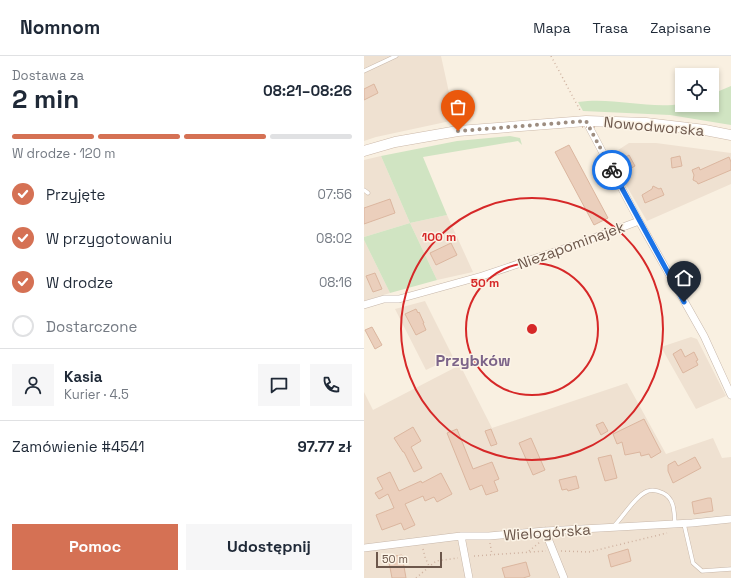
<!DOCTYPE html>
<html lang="pl">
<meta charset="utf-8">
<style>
body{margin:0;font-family:"Space Grotesk",sans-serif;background:#f6f6f7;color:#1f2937;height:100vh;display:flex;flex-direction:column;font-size:15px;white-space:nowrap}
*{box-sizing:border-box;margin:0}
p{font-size:13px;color:#747a83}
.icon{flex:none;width:22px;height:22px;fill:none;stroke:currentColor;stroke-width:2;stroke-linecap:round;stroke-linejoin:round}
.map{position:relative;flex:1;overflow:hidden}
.side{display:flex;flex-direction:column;background:#fff;width:364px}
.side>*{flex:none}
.tools{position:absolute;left:311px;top:12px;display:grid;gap:8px}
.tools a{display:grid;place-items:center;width:44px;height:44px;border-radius:0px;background:#fff;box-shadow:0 2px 6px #0003;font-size:20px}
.scale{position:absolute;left:12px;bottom:10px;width:66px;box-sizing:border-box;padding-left:4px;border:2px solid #6c574b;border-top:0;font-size:11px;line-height:14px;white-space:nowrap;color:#6c574b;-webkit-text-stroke:3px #fcf4e7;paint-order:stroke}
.pin{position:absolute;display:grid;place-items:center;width:34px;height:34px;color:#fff;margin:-41px -17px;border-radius:50% 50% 50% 0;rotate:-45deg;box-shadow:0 0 4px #0007}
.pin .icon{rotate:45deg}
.courier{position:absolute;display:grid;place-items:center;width:40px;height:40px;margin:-20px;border:3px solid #1a73e8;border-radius:50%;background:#fff;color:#222;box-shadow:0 1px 5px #0007}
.head em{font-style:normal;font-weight:600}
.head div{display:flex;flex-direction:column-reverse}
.head{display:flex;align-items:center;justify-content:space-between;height:68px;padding:0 12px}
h1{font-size:26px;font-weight:600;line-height:30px}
.bar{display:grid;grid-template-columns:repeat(4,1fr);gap:6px 4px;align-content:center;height:48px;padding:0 12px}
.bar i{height:5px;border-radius:3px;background:#e0e1e3}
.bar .active{background:#d57154}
.bar p{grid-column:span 4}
.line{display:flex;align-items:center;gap:10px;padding:0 12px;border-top:1px solid #e0e1e3}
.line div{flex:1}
.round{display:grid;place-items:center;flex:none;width:42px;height:42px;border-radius:0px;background:#f6f6f7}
ol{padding:0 12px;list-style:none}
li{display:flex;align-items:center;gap:12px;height:44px}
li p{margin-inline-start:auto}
li .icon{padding:4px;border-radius:50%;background:#d57154;color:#fff;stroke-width:4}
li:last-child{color:#747a83}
li i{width:22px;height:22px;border:2px solid #e0e1e3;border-radius:50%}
.action{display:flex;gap:8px;margin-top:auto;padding:8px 12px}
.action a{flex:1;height:46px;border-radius:0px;background:#d57154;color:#fff;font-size:16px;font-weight:600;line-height:46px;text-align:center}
.action a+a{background:#f6f6f7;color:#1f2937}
header{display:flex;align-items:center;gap:24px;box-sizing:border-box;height:56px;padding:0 20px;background:#fff;border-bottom:1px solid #e0e1e3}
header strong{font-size:19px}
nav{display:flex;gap:22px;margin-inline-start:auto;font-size:14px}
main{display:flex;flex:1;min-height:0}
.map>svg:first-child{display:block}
.residential{fill:#efe1d1}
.green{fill:#d0e4c2}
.building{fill:#ebcfbc;stroke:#dbb69f}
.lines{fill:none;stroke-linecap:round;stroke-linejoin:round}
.lane-casing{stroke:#c7b7aa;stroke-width:4.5}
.street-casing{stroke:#c7b7aa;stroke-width:8}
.secondary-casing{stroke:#ccb9aa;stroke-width:11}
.path{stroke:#cfb2a0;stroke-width:1.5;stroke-dasharray:1 3;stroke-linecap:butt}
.lane{stroke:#fff;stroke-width:3.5}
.street{stroke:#fff;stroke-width:7}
.secondary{stroke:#fff;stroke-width:10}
.path-bridge{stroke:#cfb2a0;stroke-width:1.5;stroke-dasharray:1 3;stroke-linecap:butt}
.done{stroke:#9d8d80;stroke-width:4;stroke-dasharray:0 7.2}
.route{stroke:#1a73e8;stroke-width:5}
.ring{fill:none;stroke:#d62828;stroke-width:2}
.labels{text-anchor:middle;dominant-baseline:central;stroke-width:3;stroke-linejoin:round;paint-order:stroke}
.street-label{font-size:15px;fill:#6c574b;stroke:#fcf4e7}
.neighbourhood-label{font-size:16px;font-weight:bold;fill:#7c6489;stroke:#fcf4e7}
.centre{fill:#d62828;stroke:#fcf4e7;stroke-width:2}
.ring-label{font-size:12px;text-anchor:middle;font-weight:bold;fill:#d62828;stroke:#fcf4e7;stroke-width:3;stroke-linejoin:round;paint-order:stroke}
</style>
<header>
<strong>Nomnom</strong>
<nav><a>Mapa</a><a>Trasa</a><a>Zapisane</a></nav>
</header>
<main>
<section class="side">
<div class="head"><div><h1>2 min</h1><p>Dostawa za</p></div><em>08:21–08:26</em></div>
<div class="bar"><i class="active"></i><i class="active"></i><i class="active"></i><i></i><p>W drodze · 120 m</p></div>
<ol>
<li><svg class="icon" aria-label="check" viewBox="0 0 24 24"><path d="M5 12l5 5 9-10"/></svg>Przyjęte<p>07:56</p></li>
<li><svg class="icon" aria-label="check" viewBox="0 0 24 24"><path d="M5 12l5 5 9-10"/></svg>W przygotowaniu<p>08:02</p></li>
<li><svg class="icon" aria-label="check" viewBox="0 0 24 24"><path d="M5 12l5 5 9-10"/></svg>W drodze<p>08:16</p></li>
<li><i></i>Dostarczone</li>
</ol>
<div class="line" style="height:72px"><a class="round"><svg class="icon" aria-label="person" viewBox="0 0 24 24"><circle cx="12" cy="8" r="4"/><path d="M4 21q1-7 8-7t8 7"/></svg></a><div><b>Kasia</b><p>Kurier · 4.5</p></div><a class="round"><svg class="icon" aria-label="chat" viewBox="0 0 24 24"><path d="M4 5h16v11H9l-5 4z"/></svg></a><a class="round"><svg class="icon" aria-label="phone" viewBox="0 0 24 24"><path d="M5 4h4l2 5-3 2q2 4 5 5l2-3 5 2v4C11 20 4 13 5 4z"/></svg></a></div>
<div class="line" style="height:52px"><div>Zamówienie #4541</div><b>97.77 zł</b></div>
<div class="action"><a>Pomoc</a><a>Udostępnij</a></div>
</section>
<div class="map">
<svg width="367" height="522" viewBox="0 0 367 522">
<rect width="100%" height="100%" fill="#f9f0e1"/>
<path class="residential" d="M0 0H77L91 64 12 81 0 85Z
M265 87H292L367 97V128L283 165 245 100Z
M17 100 46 167 83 159 109 216 73 224 46 167 0 181V104Z
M0 184 26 237 0 245Z
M61 245 89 301 62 314 31 253Z
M327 281 333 283 362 340 332 353 297 291Z
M96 309 128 372 263 327 302 398 349 382 358 402 367 401V522H0V336L9 354Z"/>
<path class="green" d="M367 30V69L306 59 219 55 214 46C250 41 282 53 318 48V49H348V38Z
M146 80 156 82 158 89 154 85 59 101 83 159 46 167 73 224 26 237 0 184V181L46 167 17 100 93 85Z"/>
<path class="building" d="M10 28 14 37 0 44V33Z
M205 89 244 162 230 169 191 96Z
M265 99 271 110 262 115 256 105Z
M316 100 318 110 308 112 307 102Z
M365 101 367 106V114L334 128 333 126 329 124 330 119 328 114 335 111 336 114Z
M289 130 295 133 297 132 300 139 281 147 278 139 288 133Z
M26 143 31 157 0 168V152Z
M87 187 93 199 72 209 66 197Z
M11 217 18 233 9 236 2 220Z
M52 253 54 257 55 256 60 267H59L62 274 52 279 41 258Z
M8 271 18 289 11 293 1 274Z
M317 293 321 301 330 296 334 304 332 305 334 309 319 317 309 298Z
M280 363 297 396 287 402 285 398 277 400 276 396 261 399 258 386 253 388 249 378Z
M239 366 244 375 237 379 232 369Z
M49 371 57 385 47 391 58 412 50 416 40 396H39L30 382Z
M93 373 109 413 128 406 135 423 130 425 134 435 122 439 118 429 106 434 83 377Z
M127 373 133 388 127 390 121 375Z
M167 382 181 414 169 419 155 387Z
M247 399 253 422 241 425 234 402Z
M331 401 337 412 309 427 304 415V409L311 405 314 410Z
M26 416 35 435 57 425 58 427 77 417 88 438 73 446 70 441 61 445 59 440 41 448 51 469 40 474 37 467 18 474 12 459 30 452 24 438 15 443 11 437 19 433 13 422Z
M212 420 215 432 204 435 203 433 198 434 195 424Z
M344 442H347L349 455 330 458 328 446Z
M264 493 267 505 247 511 244 499Z
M38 499 42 522H28L24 501Z
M162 506 166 520 159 522H141L138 512Z"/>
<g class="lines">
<defs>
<path id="lane" d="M0 15 32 0
M0 134 4 137
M320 468 329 507 338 515 367 513
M249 471C259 461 272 439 284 435 289 433 295 435 299 437 311 443 310 456 311 468"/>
<path id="street" d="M222 65 275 165 340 280 367 339
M0 249 20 243H35L118 220 208 190 275 165
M181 475 200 522
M97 480 105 522
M0 492 97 480H125L181 475 328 467 367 463"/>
<path id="secondary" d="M0 95 31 86 94 75 222 65 282 67 341 74 367 79"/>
</defs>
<use href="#lane" class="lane-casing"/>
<use href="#street" class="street-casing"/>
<use href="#secondary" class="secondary-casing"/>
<path class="path" d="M187 0 217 56
M126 487 128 499
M59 493 61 501 65 510
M165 495 176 486
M197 495 225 496 303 477
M110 500 182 495
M52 522 72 505 94 502"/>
<use href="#lane" class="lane"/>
<use href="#street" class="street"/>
<use href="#secondary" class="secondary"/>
<path class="path-bridge" d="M218 71H233"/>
</g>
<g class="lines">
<path class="done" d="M94 75 222 65 248 114"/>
<path class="route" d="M248 114 320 246"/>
</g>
<g class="ring">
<circle cx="168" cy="273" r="66"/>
<circle cx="168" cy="273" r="131"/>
</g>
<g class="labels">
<g class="street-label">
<text transform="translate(290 70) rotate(5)">Nowodworska</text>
<text transform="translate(207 189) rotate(-20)">Niezapominajek</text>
<text transform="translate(183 476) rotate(-4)">Wielogórska</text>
</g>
<g class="neighbourhood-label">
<text x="109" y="304">Przybków</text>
</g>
</g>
<circle cx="168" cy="273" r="6" class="centre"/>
<g class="ring-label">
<text x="75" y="185">100 m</text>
<text x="121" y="231">50 m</text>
</g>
</svg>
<div class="tools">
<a><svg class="icon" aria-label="locate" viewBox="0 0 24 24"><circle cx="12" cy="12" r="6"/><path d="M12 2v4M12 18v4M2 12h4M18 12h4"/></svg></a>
</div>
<div class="scale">50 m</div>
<div class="pin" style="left:94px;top:75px;background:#ea580c"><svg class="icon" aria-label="bag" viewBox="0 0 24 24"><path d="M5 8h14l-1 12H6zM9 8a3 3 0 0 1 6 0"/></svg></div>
<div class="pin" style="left:320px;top:246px;background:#1f2937"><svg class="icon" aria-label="home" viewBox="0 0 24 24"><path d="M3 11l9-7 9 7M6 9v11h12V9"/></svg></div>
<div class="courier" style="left:248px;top:114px"><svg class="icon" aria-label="bike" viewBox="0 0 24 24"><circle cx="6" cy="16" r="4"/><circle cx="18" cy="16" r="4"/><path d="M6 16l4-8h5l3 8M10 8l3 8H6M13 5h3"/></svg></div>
</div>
</main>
